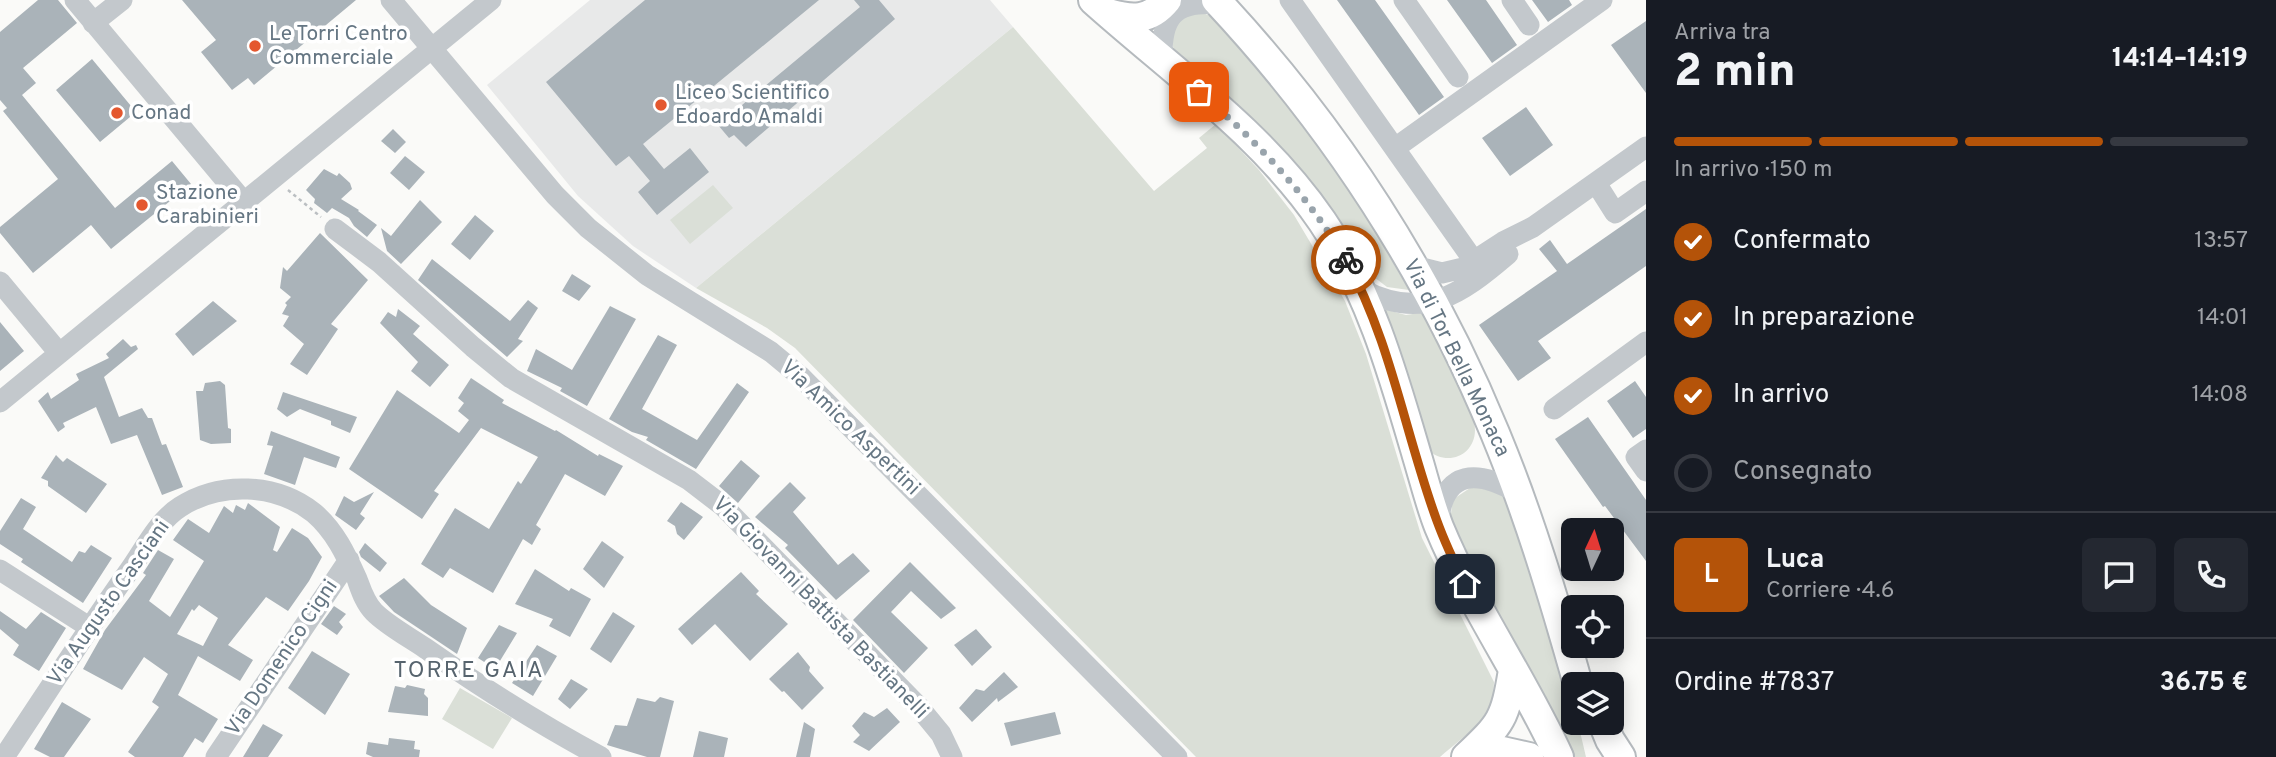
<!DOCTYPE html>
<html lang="it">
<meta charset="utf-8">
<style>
body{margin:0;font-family:Overpass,sans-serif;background:#242831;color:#f1f3f6;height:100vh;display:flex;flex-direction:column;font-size:26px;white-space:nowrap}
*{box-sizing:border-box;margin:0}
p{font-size:23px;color:#9ea1a6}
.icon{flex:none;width:38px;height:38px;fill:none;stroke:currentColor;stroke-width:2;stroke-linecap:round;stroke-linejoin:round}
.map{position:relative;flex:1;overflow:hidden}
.panel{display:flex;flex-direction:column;background:#171b24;width:630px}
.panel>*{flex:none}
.needle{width:46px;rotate:4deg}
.fabs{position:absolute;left:1561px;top:518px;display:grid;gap:14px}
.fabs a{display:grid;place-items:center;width:63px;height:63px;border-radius:10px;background:#171b24;box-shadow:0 4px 18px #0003;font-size:35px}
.pin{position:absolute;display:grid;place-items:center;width:60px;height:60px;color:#fff;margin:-30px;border-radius:14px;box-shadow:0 4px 10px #0006}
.courier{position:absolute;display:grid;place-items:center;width:70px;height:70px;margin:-35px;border:5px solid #b45309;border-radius:50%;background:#fff;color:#222;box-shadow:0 2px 9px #0007}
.head em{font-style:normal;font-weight:800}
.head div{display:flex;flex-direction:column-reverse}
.head{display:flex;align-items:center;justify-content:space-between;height:119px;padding:0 28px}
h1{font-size:46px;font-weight:800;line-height:52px}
.bar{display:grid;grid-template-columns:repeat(4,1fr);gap:10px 7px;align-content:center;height:84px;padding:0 28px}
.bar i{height:9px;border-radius:5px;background:#363941}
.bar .active{background:#b45309}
.bar p{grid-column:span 4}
.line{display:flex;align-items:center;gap:18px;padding:0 28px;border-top:2px solid #363941}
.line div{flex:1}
.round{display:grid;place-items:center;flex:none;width:74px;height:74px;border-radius:10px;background:#242831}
ol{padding:0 28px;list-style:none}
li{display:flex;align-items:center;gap:21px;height:77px}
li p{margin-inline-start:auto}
li .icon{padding:7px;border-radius:50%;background:#b45309;color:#fff;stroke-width:4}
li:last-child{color:#9ea1a6}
li i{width:38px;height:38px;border:4px solid #363941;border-radius:50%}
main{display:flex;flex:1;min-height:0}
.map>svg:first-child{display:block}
.built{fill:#e8e9e9}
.green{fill:#dadfd7}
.building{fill:#aab3b9;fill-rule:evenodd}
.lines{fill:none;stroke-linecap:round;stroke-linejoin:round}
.major-casing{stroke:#b5babe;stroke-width:32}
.path{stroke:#bbbfc2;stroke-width:2.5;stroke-dasharray:3.5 3.5;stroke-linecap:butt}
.minor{stroke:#c3c8cc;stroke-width:21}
.major{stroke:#fff;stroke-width:28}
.done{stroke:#99a4ac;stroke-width:7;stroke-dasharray:0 12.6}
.route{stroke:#b45309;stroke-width:9}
.poi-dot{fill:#e4572e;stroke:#fff;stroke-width:2.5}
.labels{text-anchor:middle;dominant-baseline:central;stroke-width:7;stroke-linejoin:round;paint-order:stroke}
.poi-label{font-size:21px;fill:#657683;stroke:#fff;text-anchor:start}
.street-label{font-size:21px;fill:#657683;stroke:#fff}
.neighbourhood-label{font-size:23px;letter-spacing:2px;fill:#57646e;stroke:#fff}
</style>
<main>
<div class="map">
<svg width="1646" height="757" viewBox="0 0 1646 757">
<rect width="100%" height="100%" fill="#fafaf8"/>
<path class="built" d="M590 0H990L1013 27 696 288 633 246 578 196 487 85Z"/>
<path class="green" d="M1203 13 1215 18 1290 107 1354 195 1409 290 1387 287 1366 271 1176 55C1170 43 1170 24 1184 17 1189 14 1198 14 1203 13Z
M1013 27 1154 191 1207 148 1199 138 1216 124 1259 170 1294 215 1345 301 1366 354 1422 538 1494 682C1494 719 1466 734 1440 757H1196L795 348 767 328 696 288Z
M713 185 733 208 690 244 670 220Z
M1380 308 1406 315 1426 312 1474 422C1481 452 1449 470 1427 449Z
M1473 486 1506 495 1552 630 1573 703V723H1578L1586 757H1572L1488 608 1450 522 1452 505 1455 498Z
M460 688 512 718 493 749 442 719Z"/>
<path class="building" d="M38 0H58L77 23 23 68 36 83 22 95 115 208 172 161 191 184 111 249 91 225 33 273 0 233V227L58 179 3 111 7 108 0 100V32Z
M182 0H356L254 85 248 78 232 90 201 52 216 40Z
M645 0H819L643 144 664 169 690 148 709 172 657 215 638 192 650 181 629 156 616 166 546 82Z
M854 0H879L895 19 746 147 734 135 729 138 718 125 860 7Z
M1337 0H1375L1444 97 1419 115Z
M1447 0H1486L1517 45 1492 63Z
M1532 0H1569L1572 5 1548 22Z
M1646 21V93L1611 45Z
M92 59 136 112 100 142 56 90Z
M1526 107 1553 145 1510 176 1482 138Z
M393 129 406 142 395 153 381 141Z
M405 156 425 172 409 190 390 173Z
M324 169 337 176 339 173 350 183 352 189 341 199 359 210 358 211 377 225 367 237 354 226 349 218 332 208 327 213 314 203 315 199 306 190Z
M420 200 442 222 401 264 387 251 381 228 391 236Z
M1646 209V266L1538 341 1551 358 1518 381 1479 325 1557 271 1539 249 1550 240 1567 264Z
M475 215 494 231 470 260 451 244Z
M320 233 368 280 331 324 338 329 307 375 290 364 304 344 283 326 289 316 282 314 287 305 285 303 291 297 280 288 283 267 287 271Z
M432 259 510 321 528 300 538 308 518 339 523 341 507 357 418 280Z
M572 274 591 286 579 301 562 291Z
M213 301 237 321 193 356 175 334Z
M610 306 636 319 587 406 560 391 562 388 527 371 536 349 572 370Z
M398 309 420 326 413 334 449 365 430 387 411 371 418 362 380 323 388 312 396 317Z
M0 322 24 351 0 371Z
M658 335 677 345 642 409 697 440 737 383 749 392 696 469 646 440 648 437 632 432 609 419Z
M123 339 131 347 136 345 138 349 104 377 119 417 142 408 148 418H152L162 445 166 444 183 487 162 495 137 435 111 444 96 407 63 423 65 427 58 432 38 401 48 392 51 399 79 380 76 374 109 358 106 354Z
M471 378 504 400 502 403 555 431 556 430 598 456 599 454 623 466 605 496 565 474 536 525 541 529 532 545 523 539 493 593 450 568 443 578 421 564 455 508 489 529 518 481 521 484 538 457 481 428 434 491 439 494 422 519 349 469 397 390 459 433 469 420 458 411 464 403 458 398Z
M220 381 225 385 228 428 231 429V443L211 444 200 440 196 391H203L205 383Z
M1635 381 1646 397V429L1633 438 1607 401Z
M283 392 357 417 350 433 331 425V421L300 409 287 417 277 409Z
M1588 417 1646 500V561L1605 506 1603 507 1555 439Z
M271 431 340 457 336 468 304 457 295 485 264 474 273 446 267 445Z
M56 455 63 462 67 458 107 484 86 513 48 486V481L41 478Z
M741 460 760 476 738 503 719 486Z
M790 482 806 498 793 512 838 565 853 553 870 571 836 600 785 548 788 545 755 517Z
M374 492 360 514 365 518 356 530 335 515 344 496 354 502Z
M21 498 36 507 23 529 72 562 79 551 85 553 91 545 112 558 83 603 21 562 23 559 0 544V531Z
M681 502 703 517 684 540 677 534 675 526 667 521Z
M248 503 280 527 273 550 277 552 292 528 308 538 322 557 309 581 288 611 266 597 228 645 253 660 240 681 198 656 178 695 218 719 203 743 195 738 183 757H135L128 752 159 707 152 702 168 674 144 657 122 690 83 669 105 630 146 575 143 573 158 550 174 559 149 601 170 617 204 561 173 540 188 519 209 533 224 506 233 513 236 505 245 510ZM199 605 218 618 203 646 177 634 192 609 194 611Z
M602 541 624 557 604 588 583 569Z
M365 543 387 563 380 572 361 557 359 552Z
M910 562 956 608 941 619 911 591 891 612 928 648 904 673 853 620Z
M535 569 569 591 571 588 591 599 570 637 549 626 553 619 515 604Z
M741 572 759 591 756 594 788 624 750 661 715 624 692 645 678 629Z
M404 578 431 605 467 628 457 654 394 612 379 596Z
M334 606 346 614 339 622 343 627 337 635 321 624Z
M0 611 26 629 41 612 66 628 39 671 13 655 19 645 0 629Z
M613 612 635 626 611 663 590 649Z
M499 625 517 633 495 669 478 658Z
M976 629 992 647 972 666 954 645Z
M537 645 557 656 533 696 512 683Z
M312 651 350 674 325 715 288 688Z
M798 652 810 667 809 671 824 688 802 710 784 691 782 692 769 679Z
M1004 672 1018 687 998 702 997 698 972 722 959 708 976 689 984 691Z
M571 679 588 689 570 709 558 699Z
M407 685 425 689 424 694 428 698V716L388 712 395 686 405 688Z
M660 697 674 701 660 757H647L607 745 615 725 627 726 637 698 655 702Z
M62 702 91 719 64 757H50L34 749Z
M887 708 900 722 869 751 853 742 860 735 852 726 864 712 874 717Z
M1055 712 1061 734 1011 746 1004 723Z
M804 722 815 729 810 757H796Z
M263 724 283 735 268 757H243Z
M699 731 728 738 724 757H693Z
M389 738 415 741 414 749 420 750 419 757H373L366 754 368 742 388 745Z"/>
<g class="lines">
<defs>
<path id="major" d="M1093 0C1171 70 1262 133 1322 221 1370 292 1393 374 1417 456 1424 479 1430 504 1439 527 1472 607 1523 678 1559 757
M1216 0C1334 126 1429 273 1495 433 1529 515 1554 599 1578 684
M1108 13C1132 20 1150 21 1167 0
M1603 723 1610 740 1621 757
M1466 757C1502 723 1505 719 1513 670
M1477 757 1502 751 1529 757"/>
</defs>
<use href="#major" class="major-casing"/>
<path class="path" d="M288 190 321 217"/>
<path class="minor" d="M75 0 243 201
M391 0 555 195 588 228 647 275 771 352 800 376 1177 757
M1290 0 1474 261
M1404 0 1458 77
M1512 0 1529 25
M93 23 122 0
M1162 60C1161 17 1173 0 1220 4
M1395 148 1602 0
M1596 183 1615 213 1646 191
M335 229 379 262 473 347 511 378 689 480 723 506 918 706 941 734 952 757
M1414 266 1442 273 1463 268 1503 242 1533 227 1646 147
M0 282 59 353
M1361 289C1423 322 1460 295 1508 254
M0 402 491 0
M1554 409 1646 342
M1646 450 1636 457 1646 471
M1438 523C1444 468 1478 470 1518 493
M0 570 89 627
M4 757C46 694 87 630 131 568 145 548 159 520 180 507 220 481 276 483 314 513 335 531 346 555 357 579 361 590 365 603 374 612 388 626 409 637 425 648 481 687 541 725 601 757
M216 757 349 560"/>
<use href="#major" class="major"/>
</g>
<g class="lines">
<path class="done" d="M1199 92C1257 141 1307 194 1346 260"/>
<path class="route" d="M1346 260C1391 341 1405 434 1437 521 1445 543 1455 564 1465 584"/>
</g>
<g class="poi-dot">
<circle cx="255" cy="46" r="7"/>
<circle cx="661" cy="105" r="7"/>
<circle cx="117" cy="113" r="7"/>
<circle cx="142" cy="205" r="7"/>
</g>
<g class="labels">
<g class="poi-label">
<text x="269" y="34">Le Torri Centro<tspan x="269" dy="24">Commerciale</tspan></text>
<text x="675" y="93">Liceo Scientifico<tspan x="675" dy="24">Edoardo Amaldi</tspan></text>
<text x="131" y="113">Conad</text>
<text x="156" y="193">Stazione<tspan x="156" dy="24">Carabinieri</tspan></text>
</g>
<g class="street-label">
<text transform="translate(1456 358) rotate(64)">Via di Tor Bella Monaca</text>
<text transform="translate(850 428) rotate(44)">Via Amico Aspertini</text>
<text transform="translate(109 603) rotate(-55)">Via Augusto Casciani</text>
<text transform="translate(820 608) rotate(46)">Via Giovanni Battista Bastianelli</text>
<text transform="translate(282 658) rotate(-56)">Via Domenico Cigni</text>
</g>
<g class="neighbourhood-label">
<text x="469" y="671">TORRE GAIA</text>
</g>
</g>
</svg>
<div class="fabs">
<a><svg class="needle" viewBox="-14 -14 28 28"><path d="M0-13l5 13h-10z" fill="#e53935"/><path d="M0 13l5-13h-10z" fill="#9ea1a6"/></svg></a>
<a><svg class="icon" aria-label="locate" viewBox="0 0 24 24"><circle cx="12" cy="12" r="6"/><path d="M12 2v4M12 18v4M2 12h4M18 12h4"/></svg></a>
<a><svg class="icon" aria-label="layers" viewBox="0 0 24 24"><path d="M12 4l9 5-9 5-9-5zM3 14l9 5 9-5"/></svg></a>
</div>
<div class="pin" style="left:1199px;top:92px;background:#ea580c"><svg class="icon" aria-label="bag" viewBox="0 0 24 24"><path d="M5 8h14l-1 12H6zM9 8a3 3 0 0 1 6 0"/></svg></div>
<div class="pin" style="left:1465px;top:584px;background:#1f2937"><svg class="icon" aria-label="home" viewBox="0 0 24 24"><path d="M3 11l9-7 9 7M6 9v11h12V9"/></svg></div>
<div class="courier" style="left:1346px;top:260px"><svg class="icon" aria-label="bike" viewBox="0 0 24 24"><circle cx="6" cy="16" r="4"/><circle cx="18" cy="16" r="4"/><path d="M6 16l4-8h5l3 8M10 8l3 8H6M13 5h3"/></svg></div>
</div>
<section class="panel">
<div class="head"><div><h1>2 min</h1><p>Arriva tra</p></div><em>14:14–14:19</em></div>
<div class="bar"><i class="active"></i><i class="active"></i><i class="active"></i><i></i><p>In arrivo · 150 m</p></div>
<ol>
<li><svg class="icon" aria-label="check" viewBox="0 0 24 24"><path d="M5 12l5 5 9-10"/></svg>Confermato<p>13:57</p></li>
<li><svg class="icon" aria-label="check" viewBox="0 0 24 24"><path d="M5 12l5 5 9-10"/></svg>In preparazione<p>14:01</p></li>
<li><svg class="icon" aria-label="check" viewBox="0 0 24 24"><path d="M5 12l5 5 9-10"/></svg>In arrivo<p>14:08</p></li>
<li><i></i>Consegnato</li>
</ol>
<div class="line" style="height:126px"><b class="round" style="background:#b45309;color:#fff">L</b><div><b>Luca</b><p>Corriere · 4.6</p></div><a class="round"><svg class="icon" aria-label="chat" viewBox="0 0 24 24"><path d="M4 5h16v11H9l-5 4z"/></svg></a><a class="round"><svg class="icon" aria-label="phone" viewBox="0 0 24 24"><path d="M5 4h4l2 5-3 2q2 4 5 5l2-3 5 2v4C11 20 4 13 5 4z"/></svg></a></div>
<div class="line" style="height:91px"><div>Ordine #7837</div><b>36.75 €</b></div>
</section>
</main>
